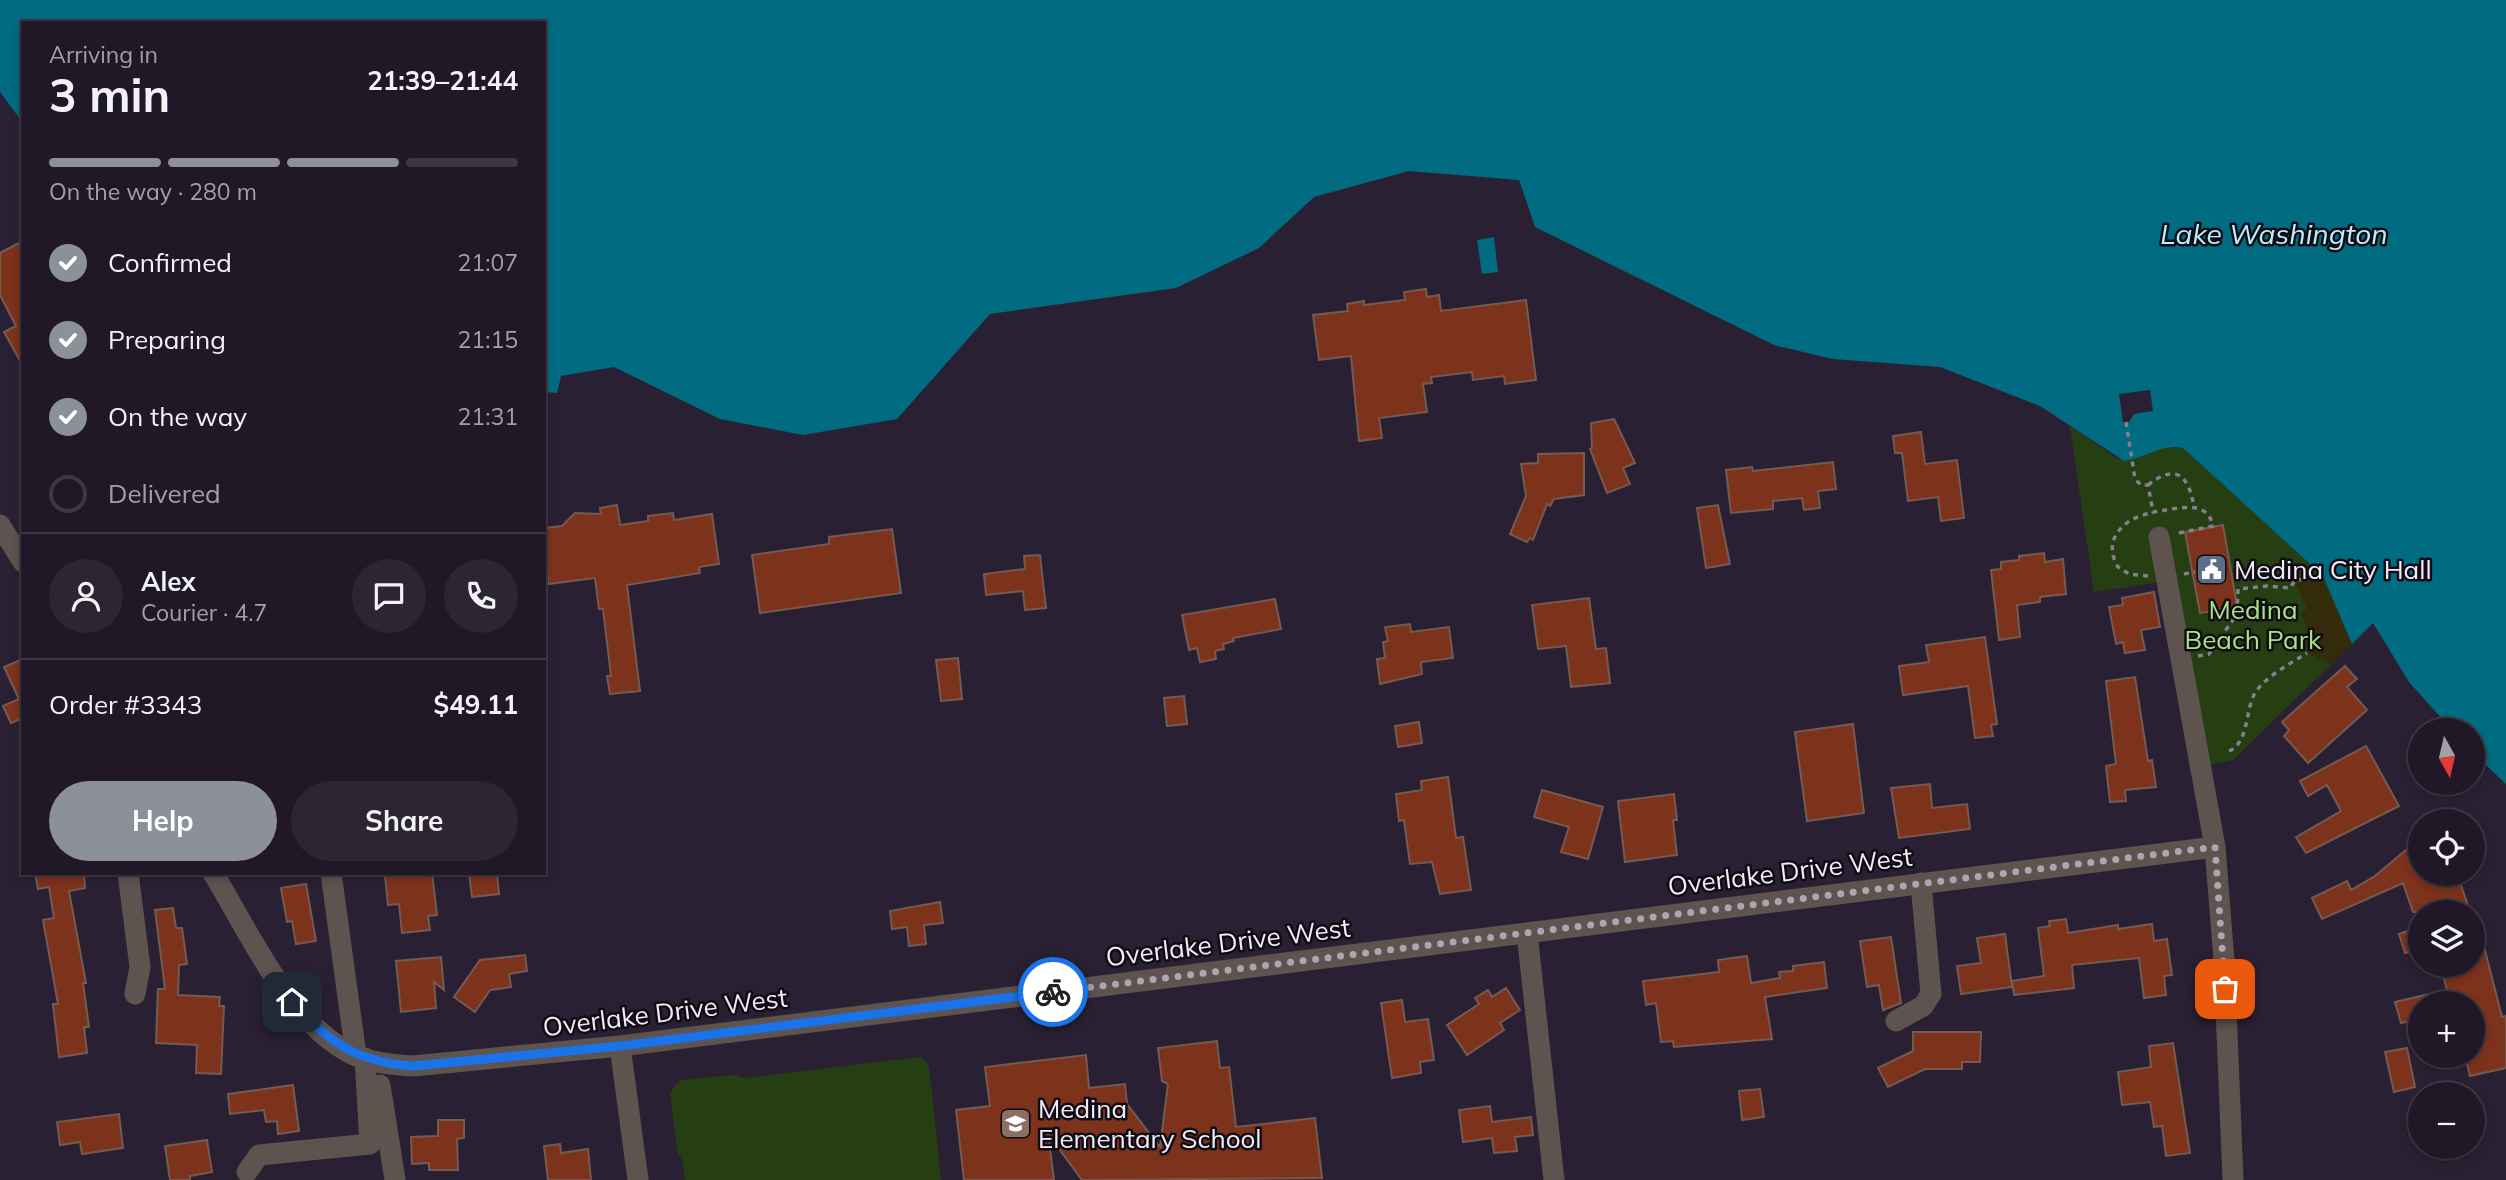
<!DOCTYPE html>
<meta charset="utf-8">
<style>
body{margin:0;font-family:Mulish,sans-serif;background:#2d2532;color:#f1f3f6;height:100vh;display:flex;flex-direction:column;font-size:26px;white-space:nowrap}
*{box-sizing:border-box;margin:0}
p{font-size:23px;color:#a2a0a7}
.icon{flex:none;width:38px;height:38px;fill:none;stroke:currentColor;stroke-width:2;stroke-linecap:round;stroke-linejoin:round}
.map{position:relative;flex:1;overflow:hidden}
.panel{position:absolute;left:21px;top:21px;width:525px;height:854px;display:flex;flex-direction:column;background:#201826;border-radius:0px;box-shadow:0 4px 10px #0003,0 0 0 2px #3d3743}
.panel>*{flex:none}
.needle{width:46px;rotate:172deg}
.buttons{position:absolute;left:2408px;top:718px;display:grid;gap:14px}
.buttons a{display:grid;place-items:center;width:77px;height:77px;border-radius:50%;background:#201826;box-shadow:0 4px 10px #0003,0 0 0 2px #3d3743;font-size:35px}
.pin{position:absolute;display:grid;place-items:center;width:60px;height:60px;color:#fff;margin:-30px;border-radius:14px;box-shadow:0 4px 10px #0006}
.courier{position:absolute;display:grid;place-items:center;width:70px;height:70px;margin:-35px;border:5px solid #1a73e8;border-radius:50%;background:#fff;color:#222;box-shadow:0 2px 9px #0007}
.summary em{font-style:normal;font-weight:700}
.summary div{display:flex;flex-direction:column-reverse}
.summary{display:flex;align-items:center;justify-content:space-between;height:119px;padding:0 28px}
h1{font-size:46px;font-weight:700;line-height:52px}
.bar{display:grid;grid-template-columns:repeat(4,1fr);gap:10px 7px;align-content:center;height:84px;padding:0 28px}
.bar i{height:9px;border-radius:5px;background:#3d3743}
.bar .current{background:#8c9099}
.bar p{grid-column:span 4}
.line{display:flex;align-items:center;gap:18px;padding:0 28px;border-top:2px solid #3d3743}
.line div{flex:1}
.round{display:grid;place-items:center;flex:none;width:74px;height:74px;border-radius:37px;background:#2d2532}
ol{padding:0 28px;list-style:none}
li{display:flex;align-items:center;gap:21px;height:77px}
li p{margin-inline-start:auto}
li .icon{padding:7px;border-radius:50%;background:#8c9099;color:#fff;stroke-width:4}
li:last-child{color:#a2a0a7}
li i{width:38px;height:38px;border:4px solid #3d3743;border-radius:50%}
.action{display:flex;gap:14px;margin-top:auto;padding:14px 28px}
.action a{flex:1;height:80px;border-radius:42px;background:#8c9099;color:#fff;font-size:28px;font-weight:700;line-height:80px;text-align:center}
.action a+a{background:#2d2532;color:#f1f3f6}
.map>svg:first-child{display:block}
.green{fill:#253f13}
.sand{fill:#342b0a}
.water{fill:#006b81}
.pier{fill:#2a2033}
.building{fill:#7d321b;stroke:#755a52;stroke-width:2}
.lines{fill:none;stroke-linecap:round;stroke-linejoin:round}
.path{stroke:#877f8f;stroke-width:3.5;stroke-dasharray:5 5;stroke-linecap:butt}
.minor{stroke:#5f5350;stroke-width:21}
.done{stroke:#aca5b4;stroke-width:7;stroke-dasharray:0 12.6}
.route{stroke:#1a73e8;stroke-width:9}
.labels{text-anchor:middle;dominant-baseline:central;stroke-width:5;stroke-linejoin:round;paint-order:stroke}
.poi-label{font-size:26px;fill:#f2ecf9;stroke:#100c14;text-anchor:start}
.park-label{font-size:26px;fill:#a8e484;stroke:#100c14}
.street-label{font-size:26px;fill:#f2ecf9;stroke:#100c14}
.water-label{font-size:28px;font-style:italic;fill:#bbeefe;stroke:#100c14}
</style>
<div class="map">
<svg width="2506" height="1180" viewBox="0 0 2506 1180">
<rect width="100%" height="100%" fill="#2a2033"/>
<path class="green" d="M2070 426 2118 459 2169 447 2183 448 2323 576 2352 644 2233 760 2194 768 2161 582 2094 592Z
M921 1057 929 1066 941 1180H685L683 1162 677 1151 670 1093 680 1080 734 1075 745 1078Z"/>
<path class="sand" d="M2320 573 2352 644 2331 665 2307 653V628L2301 613 2307 609 2296 584Z"/>
<path class="water" d="M0 0H2506V784L2473 753V730H2452L2409 682 2373 623 2352 644 2323 576 2183 448C2162 443 2144 459 2124 461L2040 406 1940 367 1833 359 1774 345 1535 227 1519 180 1409 171 1314 197 1259 248 1176 288 990 314 897 419 803 435 720 419 614 367 561 376 557 393 544 392V23H23V123L0 92Z
M1494 237 1498 272 1482 274 1477 240Z"/>
<path class="pier" d="M2150 390 2153 411 2134 414 2129 422 2123 423 2119 394Z"/>
<path class="building" d="M23 241V366L4 332 16 326 0 295V253Z
M1426 289 1427 297 1439 295 1441 311 1526 300 1536 380 1505 384 1504 376 1473 380 1472 372 1431 377 1432 383 1423 384 1427 412 1379 418 1382 438 1359 441 1351 356 1319 360 1313 315 1348 311 1347 304 1364 301V305L1405 300 1404 292Z
M1614 419 1635 463 1623 468 1630 484 1607 493 1590 449 1592 448 1591 423Z
M1921 432 1925 464 1957 460 1964 518 1941 521 1938 497 1908 501 1902 453H1895L1893 436Z
M1584 453V495L1554 499 1550 506 1547 504 1533 540 1530 538 1527 542 1510 534 1526 496 1521 464 1538 463V454Z
M1833 462 1836 489 1818 491 1820 508 1804 510 1802 498 1773 501V509L1731 513 1726 470 1752 467 1753 471Z
M617 505 620 525 648 521V516L673 513 674 520 712 514 719 564 699 567 700 573 627 585 640 691 610 694 607 676H611L603 609H599L595 578 548 584 544 528 562 526 575 513 601 514 600 508Z
M1718 505 1730 564 1706 568 1697 508Z
M2223 525 2237 606 2200 613 2185 532Z
M892 529 901 593 760 613 752 555 829 544V537Z
M2044 553 2045 562 2063 559 2066 594 2040 597V602L2017 605 2020 637 1999 640 1991 570 2001 569V562L2019 560V556Z
M1040 555 1046 608 1025 610 1023 591 986 595 984 574 1025 569 1024 556Z
M2154 592 2160 627 2141 630 2145 650 2125 653 2123 642 2116 644 2109 607 2123 605 2122 598Z
M1589 598 1596 649 1606 648 1610 683 1571 687 1566 646 1538 649 1532 605Z
M1275 599 1281 629 1233 638 1234 641 1223 644 1224 649 1215 651 1216 659 1200 662 1197 648 1189 650 1182 615Z
M1410 624 1411 632 1449 627 1453 658 1421 662 1422 674 1380 684 1377 659 1385 658 1383 642 1388 641 1385 627Z
M1985 637 1997 724 1991 725 1993 736 1975 738 1968 686 1903 695 1899 666 1929 662 1926 645Z
M958 658 962 699 941 701 936 660Z
M23 659V718L11 723 3 706 19 699 4 667Z
M2345 666 2357 679 2347 687 2367 710 2308 763 2284 736 2289 730 2282 722Z
M2135 677 2148 761 2152 760 2156 787 2125 790 2126 801 2110 802 2106 766 2116 764 2106 681Z
M1184 696 1187 724 1167 726 1164 698Z
M1419 722 1422 743 1398 747 1395 726Z
M1853 724 1864 813 1807 821 1795 732Z
M2366 746 2399 806 2306 853 2296 837 2341 811 2327 785 2308 796 2300 781Z
M1448 777 1456 838 1463 837 1471 890 1440 894 1432 862 1410 864 1404 820 1399 821 1396 794 1422 790 1421 781Z
M1930 784 1932 808 1967 804 1970 829 1899 838 1891 788Z
M1542 790 1603 807 1588 859 1561 852 1569 827 1534 817Z
M1674 794 1677 820H1673L1677 855 1625 862 1618 801Z
M2407 849 2411 858 2420 854V873H2457L2470 912H2413L2403 883 2322 919 2312 898 2347 881 2351 890 2375 876Z
M35 873H84L85 888 69 891 86 983H83L89 1027H84L87 1053 59 1057 53 1004H58L43 920 54 918 49 887 38 889Z
M410 873H432L437 915 428 916 430 930 402 933 399 904 388 905 385 876Z
M469 873H497L499 894 472 897Z
M306 884 316 941 296 944 292 921 287 922 281 888Z
M940 902 943 923 924 925 926 944 909 946 907 927 892 929 890 911Z
M173 908 176 928H182L187 964 179 965 178 995 220 997 219 1006H224L221 1074 196 1073 197 1045 156 1043 158 989H165L155 910Z
M2066 919 2068 933 2118 925V929L2152 924 2154 941 2167 939 2172 975 2164 976 2166 995 2144 998 2139 958 2072 965 2074 988 2014 995 2012 981 2044 976 2038 928 2050 926 2049 921Z
M2478 923 2502 1017 2506 1016V1068L2470 1076 2465 1055H2473V1003H2420V1019L2401 1023 2395 1002 2447 990 2440 964H2473V924Z
M2420 927V948L2405 953 2399 934Z
M2005 934 2012 987 1961 994 1957 966 1981 963 1977 938Z
M1891 937 1901 1003 1883 1010 1879 985 1867 987 1860 941Z
M525 955 527 971 509 974 511 987 490 990 475 1012 454 997 480 960Z
M1747 956 1751 983 1780 978 1779 972 1793 971V966L1824 962 1827 988 1765 997 1772 1039 1674 1047 1673 1041 1661 1042 1656 1003 1646 1005 1643 981 1719 972 1718 960Z
M441 957 444 990 434 982 436 1008 401 1012 396 961Z
M1506 988 1520 1010 1500 1023 1504 1030 1467 1055 1447 1025 1479 1004 1475 998 1488 990 1492 997Z
M1402 1000 1405 1022 1428 1019 1434 1060 1420 1062 1421 1073 1392 1078 1381 1003Z
M1913 1032H1981L1980 1062H1962V1069H1925L1888 1087 1878 1068 1913 1051Z
M1217 1041 1220 1068 1229 1067 1236 1127 1315 1118 1322 1178 1082 1180 1048 1134 1054 1180H964L956 1110 990 1106 985 1067 1086 1055 1089 1088 1125 1084 1127 1104 1160 1147 1168 1084 1162 1081 1158 1048Z
M2173 1043 2190 1153 2166 1156 2162 1126 2154 1127 2150 1102 2122 1105 2118 1072 2151 1067 2149 1046Z
M2407 1048 2415 1087 2394 1092 2385 1052Z
M293 1085 299 1131 278 1134 277 1121 266 1122 264 1110 230 1114 228 1094Z
M1760 1089 1764 1117 1742 1120 1739 1091Z
M1490 1106 1492 1122 1531 1117 1533 1135 1515 1137 1517 1151 1494 1153 1492 1138 1463 1142 1459 1110Z
M119 1114 123 1148 82 1154 80 1142 60 1145 57 1122Z
M438 1120H464V1138L457 1139 458 1170H429V1163L412 1164 411 1137 438 1136Z
M207 1140 212 1172 190 1176V1180H170L165 1146Z
M560 1144 561 1153 588 1149 591 1180H548L544 1146Z"/>
<g class="lines">
<path class="path" d="M2126 422 2135 479 2141 485H2148L2153 512C2174 510 2207 497 2213 526L2179 533
M2148 485C2177 462 2189 477 2194 507
M2184 574 2195 572
M2148 576 2129 574 2118 567C2101 539 2125 517 2152 513
M2198 656 2209 654 2237 614 2238 589 2267 586 2290 588 2294 582 2320 573
M2229 751C2249 743 2245 710 2255 693 2266 676 2290 664 2307 653"/>
<path class="minor" d="M0 525 23 562
M2159 537 2215 847 2224 960 2233 1180
M128 873 140 967 135 994
M213 873C250 933 289 1024 354 1055 373 1063 393 1065 413 1066L620 1046 2215 847
M331 873 356 1055
M1527 933 1554 1180
M1896 1021 1923 1006 1931 994 1921 883
M620 1046 638 1180
M380 1085 395 1180
M247 1172 259 1155 370 1144 365 1058"/>
</g>
<g class="lines">
<path class="done" d="M1053 992 2215 847 2225 989"/>
<path class="route" d="M292 1002C329 1043 357 1062 413 1066L620 1046 1053 992"/>
</g>
<defs>
<symbol id="civic-square" viewBox="-11 -11 22 22"><rect x="-9" y="-9" width="18" height="18" rx="4" fill="#5c6f8a" stroke="#100c14"/><path d="M-.6-6.5H3V-4.5H.6V-3L4-1V1h2V6H-6V1h2V-1L-.6-3ZM-1.2 2.5V6h2.4V2.5Z" fill="#fff"/></symbol>
<symbol id="school-square" viewBox="-11 -11 22 22"><rect x="-9" y="-9" width="18" height="18" rx="4" fill="#8d6e63" stroke="#100c14"/><path d="M0-5L7-2L0 1L-7-2ZM-4 1L0 2.5L4 1V4Q0 6-4 4Z" fill="#fff"/></symbol>
</defs>
<g fill-rule="evenodd">
<use href="#civic-square" x="2194" y="552" width="35" height="35"/>
<use href="#school-square" x="998" y="1106" width="35" height="35"/>
</g>
<g class="labels">
<g class="poi-label">
<text x="2234" y="569">Medina City Hall</text>
<text x="1038" y="1108">Medina<tspan x="1038" dy="30">Elementary School</tspan></text>
</g>
<g class="park-label">
<text x="2253" y="609">Medina<tspan x="2253" dy="30">Beach Park</tspan></text>
</g>
<g class="street-label">
<text transform="translate(1790 871) rotate(-7)">Overlake Drive West</text>
<text transform="translate(1228 942) rotate(-7)">Overlake Drive West</text>
<text transform="translate(665 1012) rotate(-7)">Overlake Drive West</text>
</g>
<g class="water-label">
<text x="2274" y="233">Lake Washington</text>
</g>
</g>
</svg>
<div class="buttons">
<a><svg class="needle" viewBox="-14 -14 28 28"><path d="M0-13l5 13h-10z" fill="#e53935"/><path d="M0 13l5-13h-10z" fill="#a2a0a7"/></svg></a>
<a><svg class="icon" aria-label="locate" viewBox="0 0 24 24"><circle cx="12" cy="12" r="6"/><path d="M12 2v4M12 18v4M2 12h4M18 12h4"/></svg></a>
<a><svg class="icon" aria-label="layers" viewBox="0 0 24 24"><path d="M12 4l9 5-9 5-9-5zM3 14l9 5 9-5"/></svg></a>
<a>+</a>
<a>−</a>
</div>
<div class="pin" style="left:2225px;top:989px;background:#ea580c"><svg class="icon" aria-label="bag" viewBox="0 0 24 24"><path d="M5 8h14l-1 12H6zM9 8a3 3 0 0 1 6 0"/></svg></div>
<div class="pin" style="left:292px;top:1002px;background:#1f2937"><svg class="icon" aria-label="home" viewBox="0 0 24 24"><path d="M3 11l9-7 9 7M6 9v11h12V9"/></svg></div>
<div class="courier" style="left:1053px;top:992px"><svg class="icon" aria-label="bike" viewBox="0 0 24 24"><circle cx="6" cy="16" r="4"/><circle cx="18" cy="16" r="4"/><path d="M6 16l4-8h5l3 8M10 8l3 8H6M13 5h3"/></svg></div>
<section class="panel">
<div class="summary"><div><h1>3 min</h1><p>Arriving in</p></div><em>21:39–21:44</em></div>
<div class="bar"><i class="current"></i><i class="current"></i><i class="current"></i><i></i><p>On the way · 280 m</p></div>
<ol>
<li><svg class="icon" aria-label="check" viewBox="0 0 24 24"><path d="M5 12l5 5 9-10"/></svg>Confirmed<p>21:07</p></li>
<li><svg class="icon" aria-label="check" viewBox="0 0 24 24"><path d="M5 12l5 5 9-10"/></svg>Preparing<p>21:15</p></li>
<li><svg class="icon" aria-label="check" viewBox="0 0 24 24"><path d="M5 12l5 5 9-10"/></svg>On the way<p>21:31</p></li>
<li><i></i>Delivered</li>
</ol>
<div class="line" style="height:126px"><a class="round"><svg class="icon" aria-label="person" viewBox="0 0 24 24"><circle cx="12" cy="8" r="4"/><path d="M4 21q1-7 8-7t8 7"/></svg></a><div><b>Alex</b><p>Courier · 4.7</p></div><a class="round"><svg class="icon" aria-label="chat" viewBox="0 0 24 24"><path d="M4 5h16v11H9l-5 4z"/></svg></a><a class="round"><svg class="icon" aria-label="phone" viewBox="0 0 24 24"><path d="M5 4h4l2 5-3 2q2 4 5 5l2-3 5 2v4C11 20 4 13 5 4z"/></svg></a></div>
<div class="line" style="height:91px"><div>Order #3343</div><b>$49.11</b></div>
<div class="action"><a>Help</a><a>Share</a></div>
</section>
</div>
